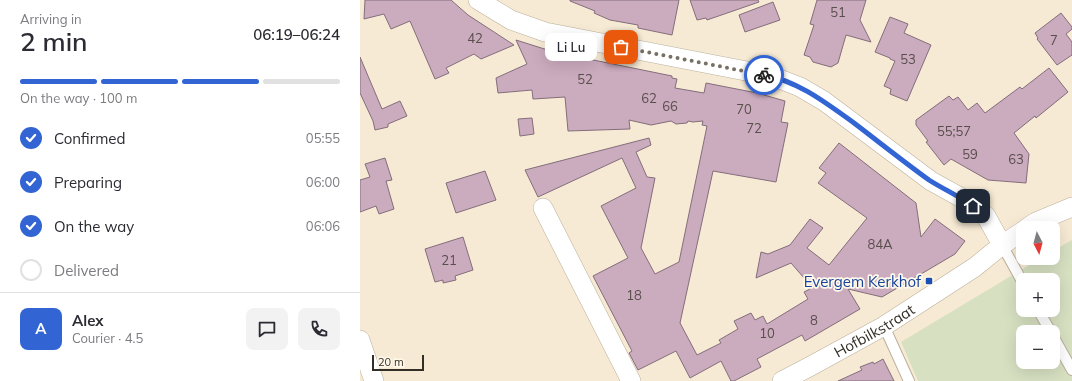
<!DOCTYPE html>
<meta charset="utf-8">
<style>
body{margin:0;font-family:Mulish,sans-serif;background:#f2f2f3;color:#2b2b33;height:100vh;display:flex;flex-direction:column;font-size:15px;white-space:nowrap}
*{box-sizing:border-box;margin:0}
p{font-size:13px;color:#7c7c81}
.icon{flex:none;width:22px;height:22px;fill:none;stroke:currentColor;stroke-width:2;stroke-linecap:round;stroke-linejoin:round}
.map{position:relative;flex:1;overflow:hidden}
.drawer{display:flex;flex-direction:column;background:#fff;width:360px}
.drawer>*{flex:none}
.needle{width:26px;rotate:174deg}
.controls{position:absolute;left:656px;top:221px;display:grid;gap:8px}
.controls a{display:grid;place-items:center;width:44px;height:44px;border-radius:8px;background:#fff;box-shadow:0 4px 16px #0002;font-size:20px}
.scale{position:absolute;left:12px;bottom:10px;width:52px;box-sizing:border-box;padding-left:4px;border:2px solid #332f26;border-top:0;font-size:11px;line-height:14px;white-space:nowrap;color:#332f26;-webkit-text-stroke:3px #fff8ea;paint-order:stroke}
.pin{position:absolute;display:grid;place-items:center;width:34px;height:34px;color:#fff;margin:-17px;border-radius:8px;box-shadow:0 2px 6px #0006}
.courier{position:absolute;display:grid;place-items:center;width:40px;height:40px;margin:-20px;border:3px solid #3364d4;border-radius:50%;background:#fff;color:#222;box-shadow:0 1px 5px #0007}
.bubble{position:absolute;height:28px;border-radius:8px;background:#fff;box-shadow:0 4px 16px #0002;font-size:13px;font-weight:600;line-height:28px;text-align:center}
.head em{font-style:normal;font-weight:600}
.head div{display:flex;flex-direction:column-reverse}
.head{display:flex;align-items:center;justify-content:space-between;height:68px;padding:0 20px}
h1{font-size:26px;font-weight:600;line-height:30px}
.bar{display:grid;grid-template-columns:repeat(4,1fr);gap:6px 4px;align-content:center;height:48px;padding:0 20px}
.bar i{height:5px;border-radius:3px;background:#e1e1e2}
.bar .active{background:#3364d4}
.bar p{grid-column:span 4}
.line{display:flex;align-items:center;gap:10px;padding:0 20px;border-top:1px solid #e1e1e2}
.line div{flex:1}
.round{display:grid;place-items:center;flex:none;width:42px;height:42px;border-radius:8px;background:#f2f2f3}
ol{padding:0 20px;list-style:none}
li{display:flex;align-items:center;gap:12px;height:44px}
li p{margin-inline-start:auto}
li .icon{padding:4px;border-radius:50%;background:#3364d4;color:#fff;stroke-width:4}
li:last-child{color:#7c7c81}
li i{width:22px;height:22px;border:2px solid #e1e1e2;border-radius:50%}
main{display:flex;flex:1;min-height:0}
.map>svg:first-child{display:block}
.green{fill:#d7e0c1;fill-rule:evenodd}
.building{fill:#cbabbe;stroke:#836e7b}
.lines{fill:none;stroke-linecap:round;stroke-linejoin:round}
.service-casing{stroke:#bbb09b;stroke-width:12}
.minor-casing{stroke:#bbb09b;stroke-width:20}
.service{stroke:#fff;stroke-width:10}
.minor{stroke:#fff;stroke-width:19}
.done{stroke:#777063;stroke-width:4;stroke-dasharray:0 7.2}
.route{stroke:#3364d4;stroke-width:5}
.transit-dot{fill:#1a4fb4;stroke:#fff8ea;stroke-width:1.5}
.labels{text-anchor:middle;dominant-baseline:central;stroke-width:3.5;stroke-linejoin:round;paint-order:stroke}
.number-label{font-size:13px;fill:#594e4c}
.transit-label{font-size:15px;fill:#164399;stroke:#fff8ea;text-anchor:end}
.street-label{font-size:15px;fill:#332f26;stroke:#fff8ea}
</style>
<main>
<section class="drawer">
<div class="head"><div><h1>2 min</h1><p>Arriving in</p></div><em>06:19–06:24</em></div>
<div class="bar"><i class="active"></i><i class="active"></i><i class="active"></i><i></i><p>On the way · 100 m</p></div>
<ol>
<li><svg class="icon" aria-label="check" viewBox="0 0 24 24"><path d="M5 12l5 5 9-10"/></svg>Confirmed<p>05:55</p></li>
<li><svg class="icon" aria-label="check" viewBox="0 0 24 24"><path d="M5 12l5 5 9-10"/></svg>Preparing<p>06:00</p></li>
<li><svg class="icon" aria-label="check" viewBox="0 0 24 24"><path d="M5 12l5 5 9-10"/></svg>On the way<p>06:06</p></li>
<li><i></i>Delivered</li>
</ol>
<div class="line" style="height:72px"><b class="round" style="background:#3364d4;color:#fff">A</b><div><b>Alex</b><p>Courier · 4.5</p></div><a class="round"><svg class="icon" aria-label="chat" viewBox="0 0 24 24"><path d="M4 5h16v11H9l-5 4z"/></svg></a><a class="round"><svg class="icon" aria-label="phone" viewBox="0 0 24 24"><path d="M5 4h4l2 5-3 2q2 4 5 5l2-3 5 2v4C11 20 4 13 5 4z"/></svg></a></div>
</section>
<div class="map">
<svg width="712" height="381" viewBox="0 0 712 381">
<rect width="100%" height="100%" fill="#f6ead4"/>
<path class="green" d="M712 240V381H558L541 342 681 258H693V251ZM663 280H693V310H663ZM663 332H693V362H663Z"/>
<path class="building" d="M5 0H91L108 15 154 45 121 59 114 54 86 68 89 73 75 79 50 21 31 29 24 14 4 19Z
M210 0H319L312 35 278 28V25L250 20 234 13 235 11 210 1Z
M330 0H398L399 2 347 20 346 18 337 20Z
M457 0H506L500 20 511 42 486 35 478 63 471 67 453 62 450 57 444 55 454 25 450 24Z
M413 2 420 20 385 32 379 15Z
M701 13 712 27V29L706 34 712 42V55L697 65 677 39 678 38 675 33Z
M530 17 548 24 544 33 571 45 547 101 530 94 531 89 524 86 535 61 530 59V58L515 52Z
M156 40 194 52 312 76V78L317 79 315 88 344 93 346 83 397 93 425 101 421 122 428 123 416 182 353 171 320 323 337 355 361 343 359 340 378 329 374 321 391 313 395 320 403 316 407 324 448 299 444 292 450 289 448 287 451 286 431 263 396 278 401 252 408 254 430 245 450 219 463 228 447 248 469 265 507 218 458 183 466 173 459 168 479 143 556 203 561 237 575 219 605 241 595 254 522 297 488 289 500 309 445 341 442 335 397 359 401 367 374 381H371L361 361 330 378 316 351 278 370 269 353 272 351 233 276 268 258 241 206 276 188 262 158 178 197 165 170 289 138 291 145 276 152 287 177 295 178 281 248 295 274 319 262 347 126 342 125 343 121 333 122 328 121 327 123 316 124 311 121 291 125 269 120 270 129 208 131 205 97 173 99 172 90 138 93 136 78 167 64Z
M0 57 22 109 40 101 47 116 28 124V127L15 130 13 121 0 93Z
M689 68 708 92 676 118 675 116 654 133 669 154 666 183 628 180 591 159 584 165 566 142 568 141 556 125V120L589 96 593 100 598 97 608 110 617 103 625 113 660 87 662 89Z
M172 118 174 134 160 136 158 119Z
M25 158 32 180 26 181 34 209 19 214 16 206 0 212V180L10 177 5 164Z
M125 171 136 200 96 213 86 183Z
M103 237 113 270 95 276 96 280 83 283V280L75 282 65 249Z
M523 359 534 381H478L502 370 500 367 513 362 514 364Z"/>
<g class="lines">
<defs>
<path id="service" d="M642 245 663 283
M678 310 691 332
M524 326 549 381
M693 336 712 370"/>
<g id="minor">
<path d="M118 0 151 20 185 32 412 76 440 87 464 101 571 181 600 197 626 216 642 245"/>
<path d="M183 208 271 381"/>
<path d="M667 228 676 222 712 207"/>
<path d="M0 340 14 381"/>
<path id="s1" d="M422 381 449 367 524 326 615 267 642 245 663 231"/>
</g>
</defs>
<use href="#service" class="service-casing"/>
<use href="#minor" class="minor-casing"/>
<use href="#service" class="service"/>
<use href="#minor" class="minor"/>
</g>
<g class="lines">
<path class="done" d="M261 47 404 75"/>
<path class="route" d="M404 75C438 81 466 103 494 123 519 142 544 162 569 180 583 189 599 196 613 206"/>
</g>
<rect class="transit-dot" x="565" y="277" width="8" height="8" rx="2"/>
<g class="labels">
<g class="number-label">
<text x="478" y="12">51</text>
<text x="115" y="38">42</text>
<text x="694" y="40">7</text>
<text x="548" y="59">53</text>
<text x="225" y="79">52</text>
<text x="289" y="98">62</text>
<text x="310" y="106">66</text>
<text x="384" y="109">70</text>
<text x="394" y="128">72</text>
<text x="594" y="131">55;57</text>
<text x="610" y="154">59</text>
<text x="656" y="159">63</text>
<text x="520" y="244">84A</text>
<text x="89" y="260">21</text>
<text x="274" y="295">18</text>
<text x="454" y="320">8</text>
<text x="407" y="333">10</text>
</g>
<g class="transit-label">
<text x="561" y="281">Evergem Kerkhof</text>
</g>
<g class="street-label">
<text stroke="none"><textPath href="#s1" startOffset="105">Hofbilkstraat</textPath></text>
</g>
</g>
</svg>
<div class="controls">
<a><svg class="needle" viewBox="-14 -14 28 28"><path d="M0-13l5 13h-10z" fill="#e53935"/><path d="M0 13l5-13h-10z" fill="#7c7c81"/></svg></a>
<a>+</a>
<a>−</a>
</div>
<div class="scale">20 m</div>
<div class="pin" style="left:261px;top:47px;background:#ea580c"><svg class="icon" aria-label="bag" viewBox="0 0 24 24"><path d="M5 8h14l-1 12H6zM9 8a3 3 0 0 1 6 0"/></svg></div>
<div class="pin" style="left:613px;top:206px;background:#1f2937"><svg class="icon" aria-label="home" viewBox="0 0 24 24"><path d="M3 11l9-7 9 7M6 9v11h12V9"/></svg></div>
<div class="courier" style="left:404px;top:75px"><svg class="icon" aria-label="bike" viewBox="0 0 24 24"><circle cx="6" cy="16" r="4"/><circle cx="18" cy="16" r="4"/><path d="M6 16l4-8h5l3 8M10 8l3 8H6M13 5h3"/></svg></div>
<div class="bubble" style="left:185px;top:33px;width:52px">Li Lu</div>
</div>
</main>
